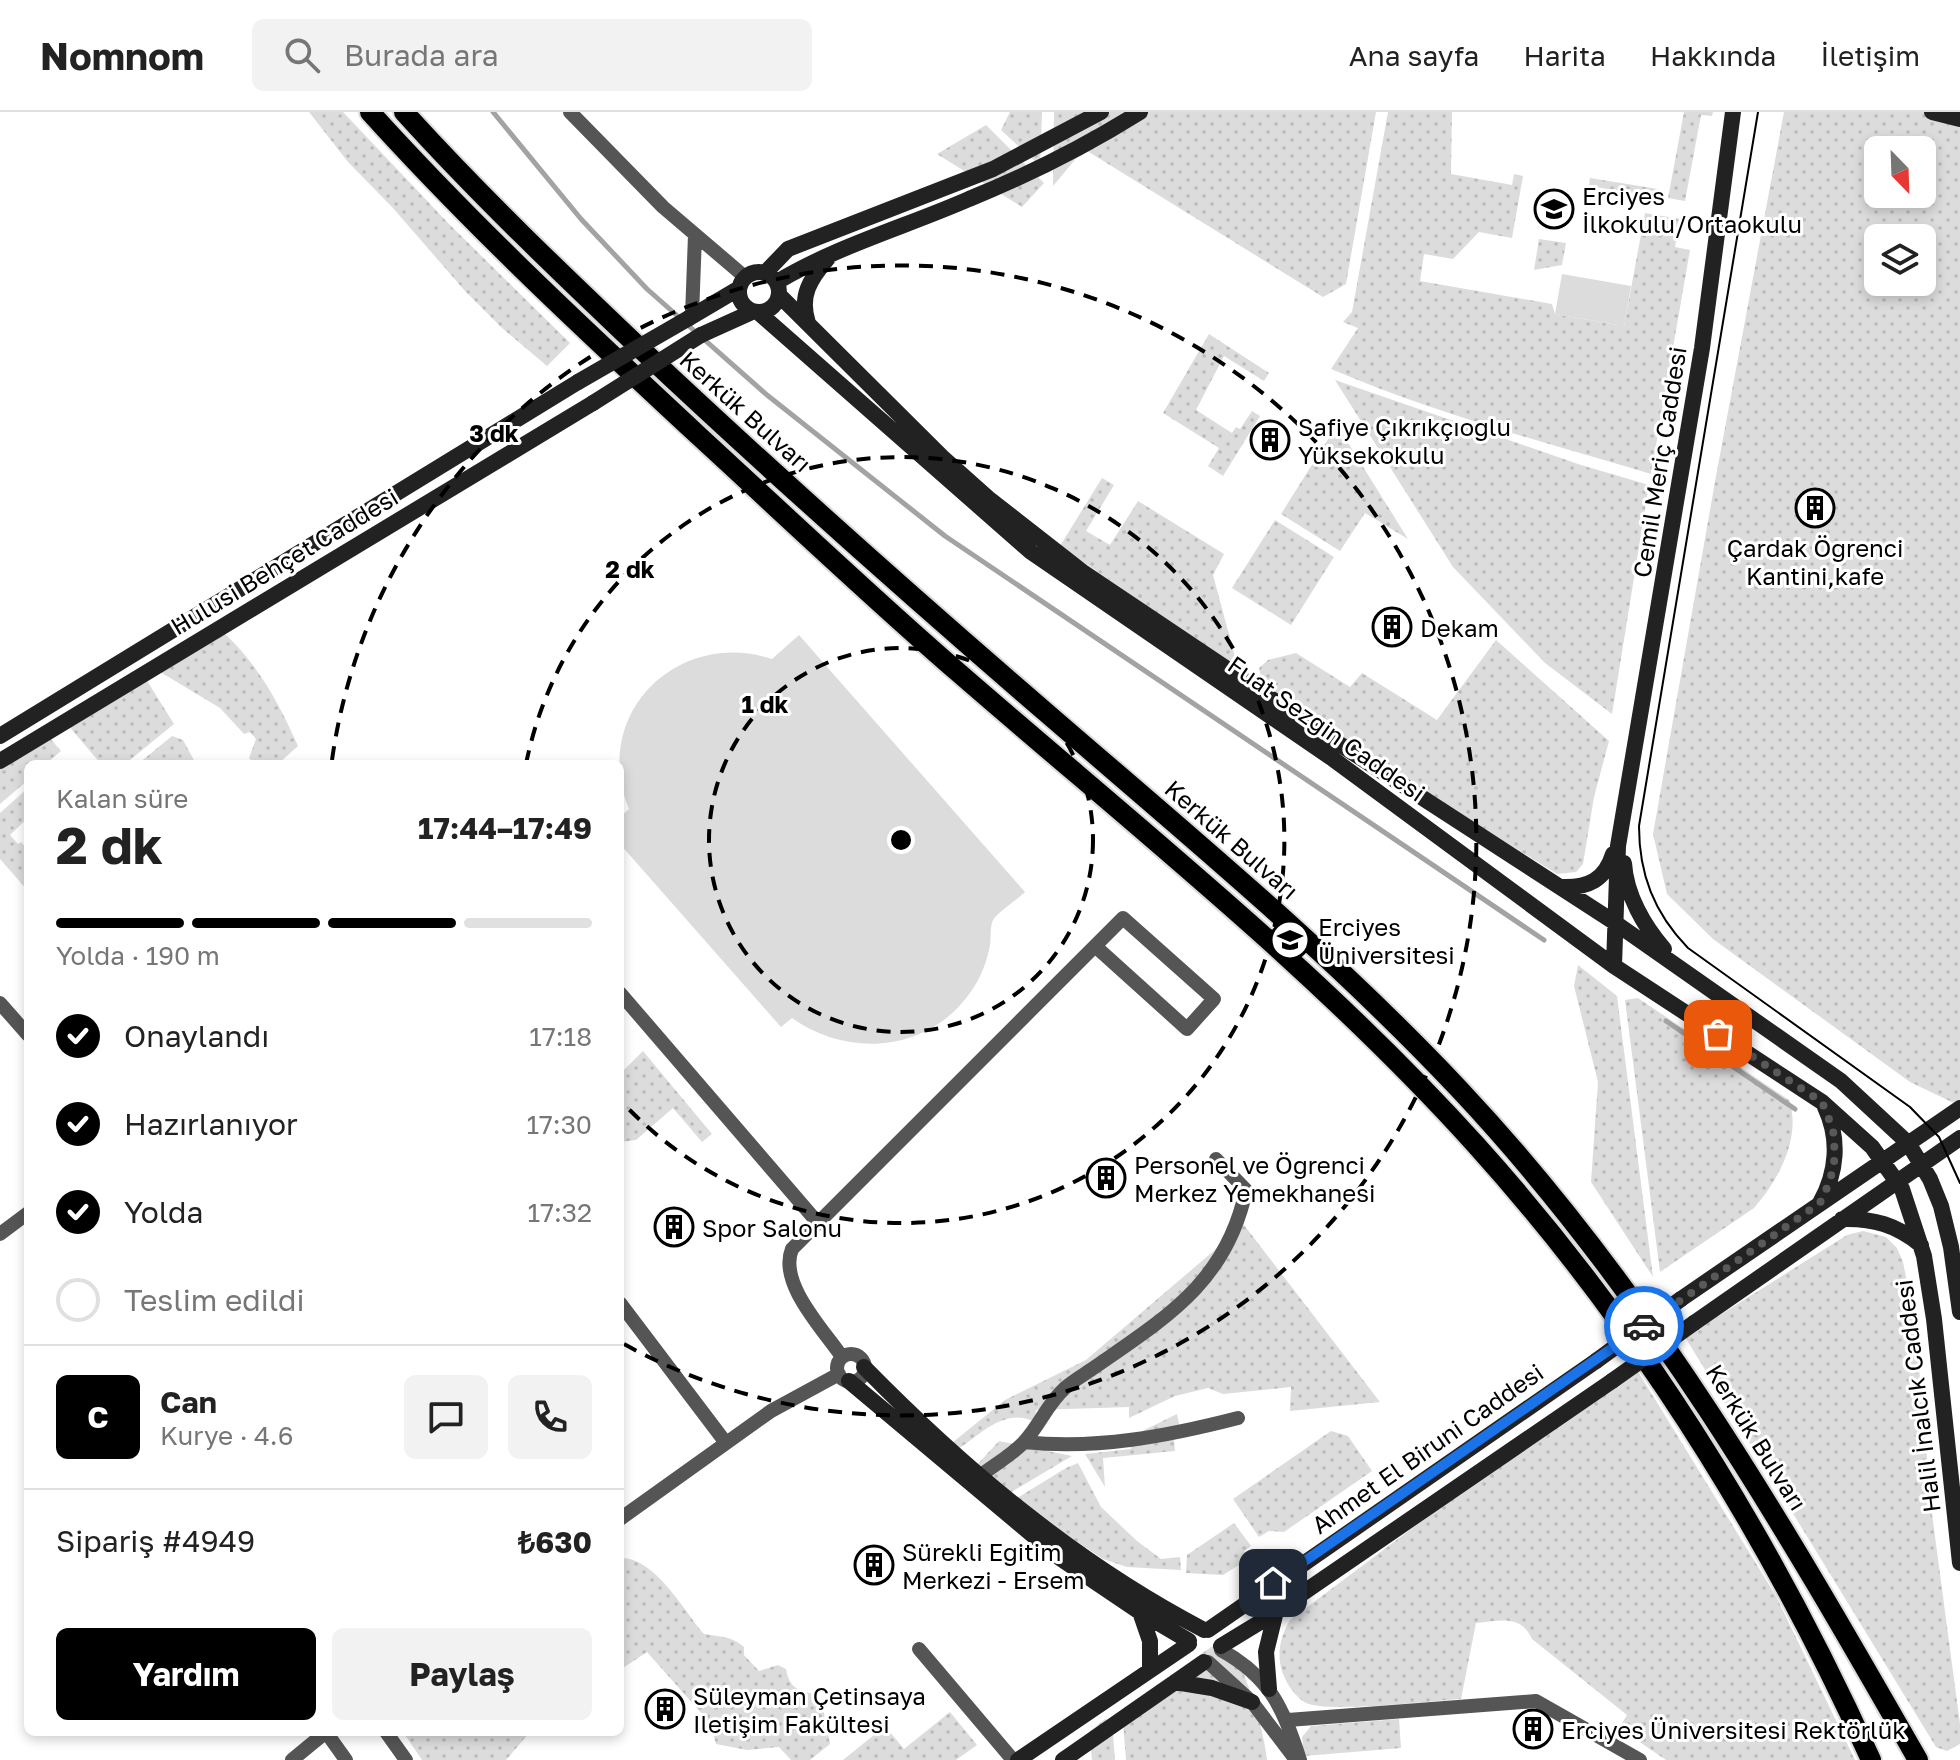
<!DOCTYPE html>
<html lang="tr">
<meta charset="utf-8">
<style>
body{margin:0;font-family:"Golos Text",sans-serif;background:#f2f2f2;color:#222;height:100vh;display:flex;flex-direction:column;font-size:30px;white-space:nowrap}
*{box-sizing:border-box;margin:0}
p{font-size:26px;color:#767676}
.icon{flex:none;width:44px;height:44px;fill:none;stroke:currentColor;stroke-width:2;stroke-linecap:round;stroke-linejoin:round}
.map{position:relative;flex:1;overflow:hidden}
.panel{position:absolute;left:24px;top:648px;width:600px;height:976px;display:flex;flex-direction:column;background:#fff;border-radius:12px;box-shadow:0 4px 12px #0003}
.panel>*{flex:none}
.needle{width:52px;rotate:157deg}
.fabs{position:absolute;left:1864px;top:24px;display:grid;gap:16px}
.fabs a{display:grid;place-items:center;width:72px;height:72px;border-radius:12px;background:#fff;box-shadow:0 4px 12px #0003;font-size:40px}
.pin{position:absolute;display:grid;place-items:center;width:68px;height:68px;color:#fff;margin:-34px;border-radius:16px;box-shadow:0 4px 12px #0006}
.courier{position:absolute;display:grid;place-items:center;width:80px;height:80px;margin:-40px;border:6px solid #1a73e8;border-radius:50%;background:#fff;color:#222;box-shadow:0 2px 10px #0007}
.summary em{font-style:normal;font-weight:700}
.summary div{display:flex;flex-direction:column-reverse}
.summary{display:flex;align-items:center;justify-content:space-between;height:136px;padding:0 32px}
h1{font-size:52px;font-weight:700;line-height:60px}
.bar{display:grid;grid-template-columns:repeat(4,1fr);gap:12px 8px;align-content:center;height:96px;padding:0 32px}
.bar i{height:10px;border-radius:6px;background:#e0e0e0}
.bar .current{background:#000}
.bar p{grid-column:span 4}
.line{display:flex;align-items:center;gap:20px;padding:0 32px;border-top:2px solid #e0e0e0}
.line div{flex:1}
.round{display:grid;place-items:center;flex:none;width:84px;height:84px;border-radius:12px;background:#f2f2f2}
ol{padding:0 32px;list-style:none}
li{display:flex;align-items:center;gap:24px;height:88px}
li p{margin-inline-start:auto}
li .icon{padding:8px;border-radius:50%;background:#000;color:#fff;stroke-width:4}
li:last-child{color:#767676}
li i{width:44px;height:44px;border:4px solid #e0e0e0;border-radius:50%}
.cta{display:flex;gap:16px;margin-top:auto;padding:16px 32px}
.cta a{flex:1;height:92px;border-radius:12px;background:#000;color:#fff;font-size:32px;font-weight:700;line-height:92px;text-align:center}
.cta a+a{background:#f2f2f2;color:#222}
header{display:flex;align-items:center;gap:48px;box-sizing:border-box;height:112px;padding:0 40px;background:#fff;border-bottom:2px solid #e0e0e0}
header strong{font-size:38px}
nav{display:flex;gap:44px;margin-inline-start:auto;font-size:28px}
.search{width:560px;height:72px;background:#f2f2f2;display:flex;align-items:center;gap:20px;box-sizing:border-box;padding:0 28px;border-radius:12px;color:#767676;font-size:30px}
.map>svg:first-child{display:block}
.grass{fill:url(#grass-dots);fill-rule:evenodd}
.park{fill:#dcdcdc}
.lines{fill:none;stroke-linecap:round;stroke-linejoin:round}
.stream{stroke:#a3a3a3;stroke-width:5}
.primary-casing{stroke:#dbdbdb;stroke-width:24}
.street{stroke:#555;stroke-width:14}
.secondary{stroke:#222;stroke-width:16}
.primary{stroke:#000;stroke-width:20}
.tram{stroke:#000;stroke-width:2}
.secondary-bridge{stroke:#222;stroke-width:16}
.done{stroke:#595959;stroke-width:8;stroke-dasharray:0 14.4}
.route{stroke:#1a73e8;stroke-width:10}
.ring{fill:none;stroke:#000;stroke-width:4;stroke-dasharray:14 10}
.labels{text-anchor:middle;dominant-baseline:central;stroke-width:6;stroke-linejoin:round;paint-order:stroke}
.poi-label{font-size:24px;fill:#000;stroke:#fff;text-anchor:start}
.street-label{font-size:24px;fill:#000;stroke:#fff}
.centre{fill:#000;stroke:#fff;stroke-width:4}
.ring-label{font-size:24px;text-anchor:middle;font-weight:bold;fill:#000;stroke:#fff;stroke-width:6;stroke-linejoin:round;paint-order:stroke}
</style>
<header>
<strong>Nomnom</strong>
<div class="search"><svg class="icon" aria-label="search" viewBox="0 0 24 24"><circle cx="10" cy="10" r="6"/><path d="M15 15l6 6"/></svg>Burada ara</div>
<nav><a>Ana sayfa</a><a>Harita</a><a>Hakkında</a><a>İletişim</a></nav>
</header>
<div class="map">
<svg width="1960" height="1648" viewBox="0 0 1960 1648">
<defs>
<pattern id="grass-dots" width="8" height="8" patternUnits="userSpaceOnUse" patternTransform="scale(2)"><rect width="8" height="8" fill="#dcdcdc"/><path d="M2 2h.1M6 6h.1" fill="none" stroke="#bbb" stroke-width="1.8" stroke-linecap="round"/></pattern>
</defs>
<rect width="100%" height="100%" fill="#fff"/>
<path class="grass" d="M309 0H343L449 112 570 231 547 254 501 215 465 179 393 96 348 50Z
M1010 0H1042L1040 54 1001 18Z
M1054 0H1376L1346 172 1323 185 1084 37 1053 74Z
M1388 0H1452L1451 62 1512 73 1514 62 1523 64 1512 126 1479 120 1453 147 1424 142 1420 169 1552 192 1555 202 1624 214 1645 101 1680 107 1675 135 1690 138 1651 362C1544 330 1434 301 1331 257L1358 216 1343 210 1352 200Z
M1684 0H1713L1712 4 1701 3 1685 89 1668 86Z
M1784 0H1960V994L1910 970 1713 827 1667 782 1653 722 1716 364ZM1878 38H1922V82H1878ZM1878 126H1922V170H1878Z
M986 13 1044 71 1022 95 937 42Z
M1590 66 1658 77 1657 85 1589 74Z
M1539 127 1566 131 1562 153 1534 158Z
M1209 222 1269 261 1264 269 1224 244 1196 298 1232 321 1236 315 1240 317 1252 299 1260 304 1223 364 1208 354 1219 336 1163 301Z
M1335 268 1581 353 1649 373 1612 602 1545 551 1453 455Z
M1337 313 1408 427 1365 401 1340 439 1281 402Z
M1102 366 1114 373 1086 419 1110 433 1138 389 1224 442 1213 463 1238 556 1060 434Z
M1275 408 1334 445 1291 513 1232 476Z
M214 512C255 547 276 585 298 634L278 652H255L249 646 256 627 250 620 244 622 220 596 147 552Z
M1496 528 1609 629 1594 685 1583 752 1576 760 1557 762 1426 681 1263 574 1259 556 1268 548 1296 541 1350 575 1362 561 1437 608Z
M139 556 174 612 125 652H101L61 605Z
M42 617 61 639 46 652H28V668L0 692V642Z
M172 624 183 628 196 652H138Z
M28 676V706L10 723 18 732 21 730 28 738V779L0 747V701Z
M1578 853 1617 884 1653 1165 1591 1070 1598 970 1574 874Z
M1638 886 1789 988C1802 1025 1778 1069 1754 1096L1660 1160 1625 888Z
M643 939 712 1022 702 1030 673 996 636 1028 620 1030V962Z
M1244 1113 1380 1290 1290 1299 1291 1275 1223 1282 1208 1276 1175 1284 1129 1306V1295L1036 1298 1035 1310C1004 1294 978 1325 954 1340L947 1335 1005 1288 1086 1248Z
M1863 1119 1886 1125 1897 1136 1903 1150 1915 1210 1932 1402 1960 1612V1632L1947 1639 1936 1635 1685 1225 1847 1123Z
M1637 1258 1776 1484 1855 1648H1666L1619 1616 1627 1603 1532 1527C1521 1502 1499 1509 1476 1511L1461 1587C1431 1589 1328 1601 1306 1591 1295 1585 1287 1572 1283 1562 1276 1543 1280 1525 1290 1508L1511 1342Z
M1177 1302 1180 1317 1173 1318 1175 1339 1103 1346 1105 1375 1085 1342 1131 1337 1128 1326Z
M1331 1319 1348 1324 1372 1359 1284 1420 1269 1419 1259 1425 1233 1387Z
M999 1329 1072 1344 1008 1382 974 1356Z
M1078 1351 1101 1395 1137 1429 1161 1447 1180 1445 1181 1458 1127 1455 1103 1447 1014 1388 1066 1356Z
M1234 1411 1251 1434 1244 1439 1250 1446 1223 1463 1186 1461 1187 1443Z
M620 1446C655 1445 684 1499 704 1522 720 1525 732 1524 744 1535V1543L759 1559 778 1553 786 1557C790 1578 799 1578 817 1583L822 1591 830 1632 810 1648H791L779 1635 747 1638 716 1632 710 1611 647 1540 620 1558Z
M1217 1531C1222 1535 1229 1539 1233 1543 1248 1562 1265 1624 1267 1648H1126L1122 1597Z
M950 1600 977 1633 956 1648H843L885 1614 904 1637Z
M1105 1607 1112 1610 1115 1648H1092L1089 1620Z
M1399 1607 1401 1636 1304 1644 1302 1625 1311 1614Z
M403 1620H530L506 1648H422Z"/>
<path class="park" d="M1562 162 1631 174 1624 214 1555 202Z
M799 523 1025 780C1018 787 997 801 993 808 990 814 991 826 990 833 987 849 981 865 972 878 931 940 849 947 792 906L781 915 620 732V705L629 697C590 602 678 516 772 547Z"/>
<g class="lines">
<path class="stream" d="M493 0 581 107 647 177 767 283 945 424 1544 828
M1666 909 1795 997"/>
<defs>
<path id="primary" d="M370 0C474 115 587 220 700 325 786 404 871 485 959 561 1135 714 1319 859 1476 1033 1640 1215 1770 1425 1871 1648
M404 0C480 84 562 162 644 240 776 364 912 485 1049 603 1189 724 1332 842 1459 977 1648 1178 1782 1410 1918 1648"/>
</defs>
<use href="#primary" class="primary-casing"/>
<path class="street" d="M570 0 663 95 745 165
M692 204 695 123
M620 881 818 1111
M0 891 28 923
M0 1122 28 1101
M620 1191 726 1331
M837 1256a14 14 0 1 1 28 0a14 14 0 1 1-28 0Z
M842 1245C823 1217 778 1171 792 1137L1123 806 1214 887 1187 917 1095 834
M1024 1330C1096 1338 1168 1324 1238 1306
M980 1364C994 1353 1012 1343 1024 1330 1040 1313 1047 1292 1065 1276 1074 1268 1085 1262 1095 1255 1167 1205 1227 1169 1246 1078L1216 1047
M620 1407 771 1299 839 1262
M919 1537 1013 1648
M1221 1538C1270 1565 1284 1597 1300 1648
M1208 1550 1252 1590 1293 1644
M1288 1608 1536 1589 1640 1648
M386 1620 406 1648
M292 1648 326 1620 346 1648"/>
<path class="secondary" d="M1932 0 1960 7
M739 180a20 20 0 1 1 40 0a20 20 0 1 1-40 0Z
M765 161 788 137 993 57 1101 0
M777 170C837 134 905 115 969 87 1028 63 1086 34 1140 0
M779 183 942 345 988 386 1084 461 1327 624 1614 810 1841 969 1908 1031 1930 1067 1941 1094 1951 1135 1960 1200
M759 201 1031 440 1333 647 1614 854 1822 990 1872 1035 1902 1077 1924 1144 1934 1207 1960 1451
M689 206 738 177
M808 211C799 184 810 167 828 146
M701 223 752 200
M0 624 578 270
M0 649 593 291
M1624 751C1626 783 1644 814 1664 837
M1562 775C1588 776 1605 768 1613 742
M1614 854 1618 734 1702 236 1733 0
M1820 1091C1837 1061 1840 1027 1825 995
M1842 1107C1873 1106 1897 1113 1921 1133
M1681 1187 1960 996
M1694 1211 1960 1026
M864 1255C966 1359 1076 1451 1204 1518
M849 1269 1060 1446 1140 1500 1189 1529
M1140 1500 1150 1529V1558
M1208 1518 1596 1249
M1221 1534 1262 1509 1612 1269
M1175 1570 1212 1576 1252 1590
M1269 1577 1266 1540 1276 1499
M1018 1648 1189 1532
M1063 1648 1204 1550"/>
<use href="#primary" class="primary"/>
<path class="tram" d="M1758 0 1639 714C1639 762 1654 801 1688 836L1910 995 1939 1025 1960 1071"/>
<path class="secondary-bridge" d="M578 270 689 206
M593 291 701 223
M1596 1249 1681 1187
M1612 1269 1694 1211"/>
</g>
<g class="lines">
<path class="done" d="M1644 1214 1820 1091 1830 1069 1835 1045 1833 1017 1822 990 1718 922"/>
<path class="route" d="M1273 1471 1644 1214"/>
</g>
<g class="ring">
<circle cx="901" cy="728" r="192"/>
<path d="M526 652A383 383 0 1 1 621 989"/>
<path d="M332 648A575 575 0 1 1 622 1231"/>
</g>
<defs>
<symbol id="school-ring" viewBox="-11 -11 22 22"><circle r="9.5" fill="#fff" stroke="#000" stroke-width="1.5"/><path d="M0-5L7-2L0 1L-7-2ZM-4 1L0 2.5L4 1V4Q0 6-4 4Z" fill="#000"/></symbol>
<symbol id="building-ring" viewBox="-11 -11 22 22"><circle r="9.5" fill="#fff" stroke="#000" stroke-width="1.5"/><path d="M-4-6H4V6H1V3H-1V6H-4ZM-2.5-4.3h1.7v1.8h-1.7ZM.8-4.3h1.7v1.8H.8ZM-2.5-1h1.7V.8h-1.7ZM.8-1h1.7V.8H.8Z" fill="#000"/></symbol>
<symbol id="university-ring" viewBox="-11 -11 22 22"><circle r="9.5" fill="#fff" stroke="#000" stroke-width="1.5"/><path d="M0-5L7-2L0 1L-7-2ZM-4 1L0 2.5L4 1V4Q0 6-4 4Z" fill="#000"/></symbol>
</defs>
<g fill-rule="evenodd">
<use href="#school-ring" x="1532" y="75" width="44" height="44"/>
<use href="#building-ring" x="1248" y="306" width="44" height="44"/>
<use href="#building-ring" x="1793" y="374" width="44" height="44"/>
<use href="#building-ring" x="1370" y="493" width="44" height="44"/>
<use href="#university-ring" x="1268" y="806" width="44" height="44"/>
<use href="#building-ring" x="1084" y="1044" width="44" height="44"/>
<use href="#building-ring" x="652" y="1093" width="44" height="44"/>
<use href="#building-ring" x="852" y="1431" width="44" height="44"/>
<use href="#building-ring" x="643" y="1575" width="44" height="44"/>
<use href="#building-ring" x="1511" y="1595" width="44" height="44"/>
</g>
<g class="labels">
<g class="poi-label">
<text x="1582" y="83">Erciyes<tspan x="1582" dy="28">İlkokulu/Ortaokulu</tspan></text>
<text x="1298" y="314">Safiye Çıkrıkçıoğlu<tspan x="1298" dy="28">Yüksekokulu</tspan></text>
<text x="1815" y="435" text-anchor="middle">Çardak Öğrenci<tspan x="1815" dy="28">Kantini,kafe</tspan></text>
<text x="1420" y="515">Dekam</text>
<text x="1318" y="814">Erciyes<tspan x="1318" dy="28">Üniversitesi</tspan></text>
<text x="1134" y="1052">Personel ve Öğrenci<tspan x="1134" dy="28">Merkez Yemekhanesi</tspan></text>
<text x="702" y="1115">Spor Salonu</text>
<text x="902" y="1439">Sürekli Eğitim<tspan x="902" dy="28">Merkezi - Ersem</tspan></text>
<text x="693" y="1583">Süleyman Çetinsaya<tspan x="693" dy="28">Iletişim Fakültesi</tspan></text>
<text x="1561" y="1617">Erciyes Üniversitesi Rektörlük</text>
</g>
<g class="street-label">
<text transform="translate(746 299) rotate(42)">Kerkük Bulvarı</text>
<text transform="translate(1659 350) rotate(-81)">Cemil Meriç Caddesi</text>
<text transform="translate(284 449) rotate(-31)">Hulusi Behçet Caddesi</text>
<text transform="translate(1327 616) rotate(35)">Fuat Sezgin Caddesi</text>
<text transform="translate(1232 727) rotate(41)">Kerkük Bulvarı</text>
<text transform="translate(1917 1284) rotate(-97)">Halil İnalcık Caddesi</text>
<text transform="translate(1757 1325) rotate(58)">Kerkük Bulvarı</text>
<text transform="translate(1427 1336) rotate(-35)">Ahmet El Biruni Caddesi</text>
</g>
</g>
<circle cx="901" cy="728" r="12" class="centre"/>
<g class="ring-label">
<text x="494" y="330">3 dk</text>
<text x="630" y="466">2 dk</text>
<text x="765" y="601">1 dk</text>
</g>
</svg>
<div class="fabs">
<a><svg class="needle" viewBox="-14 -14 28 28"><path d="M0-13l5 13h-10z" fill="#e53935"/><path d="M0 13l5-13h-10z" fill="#767676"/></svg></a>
<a><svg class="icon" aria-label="layers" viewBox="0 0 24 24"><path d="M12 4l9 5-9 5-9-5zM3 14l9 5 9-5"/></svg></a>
</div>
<div class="pin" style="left:1718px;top:922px;background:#ea580c"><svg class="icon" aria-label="bag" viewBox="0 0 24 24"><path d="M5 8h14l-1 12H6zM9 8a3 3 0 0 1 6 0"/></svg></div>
<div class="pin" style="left:1273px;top:1471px;background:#1f2937"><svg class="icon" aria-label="home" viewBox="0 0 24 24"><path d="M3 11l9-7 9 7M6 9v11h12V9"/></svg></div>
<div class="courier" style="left:1644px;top:1214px"><svg class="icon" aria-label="car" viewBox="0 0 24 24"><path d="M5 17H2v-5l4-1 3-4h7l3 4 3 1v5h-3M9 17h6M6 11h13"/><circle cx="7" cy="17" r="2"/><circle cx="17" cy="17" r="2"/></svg></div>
<section class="panel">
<div class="summary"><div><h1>2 dk</h1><p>Kalan süre</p></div><em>17:44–17:49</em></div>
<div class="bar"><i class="current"></i><i class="current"></i><i class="current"></i><i></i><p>Yolda · 190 m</p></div>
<ol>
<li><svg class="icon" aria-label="check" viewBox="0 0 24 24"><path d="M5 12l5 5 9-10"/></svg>Onaylandı<p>17:18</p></li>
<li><svg class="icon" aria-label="check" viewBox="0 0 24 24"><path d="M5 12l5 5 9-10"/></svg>Hazırlanıyor<p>17:30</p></li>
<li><svg class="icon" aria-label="check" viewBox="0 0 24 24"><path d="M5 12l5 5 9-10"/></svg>Yolda<p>17:32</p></li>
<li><i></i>Teslim edildi</li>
</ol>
<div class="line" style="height:144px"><b class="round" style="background:#000;color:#fff">C</b><div><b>Can</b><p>Kurye · 4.6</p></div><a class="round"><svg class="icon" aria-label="chat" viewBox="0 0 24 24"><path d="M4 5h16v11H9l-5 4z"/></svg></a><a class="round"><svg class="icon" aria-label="phone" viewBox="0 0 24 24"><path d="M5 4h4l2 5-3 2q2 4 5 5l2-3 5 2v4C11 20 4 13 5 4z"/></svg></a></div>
<div class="line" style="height:104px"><div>Sipariş #4949</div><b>₺630</b></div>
<div class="cta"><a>Yardım</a><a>Paylaş</a></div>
</section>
</div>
